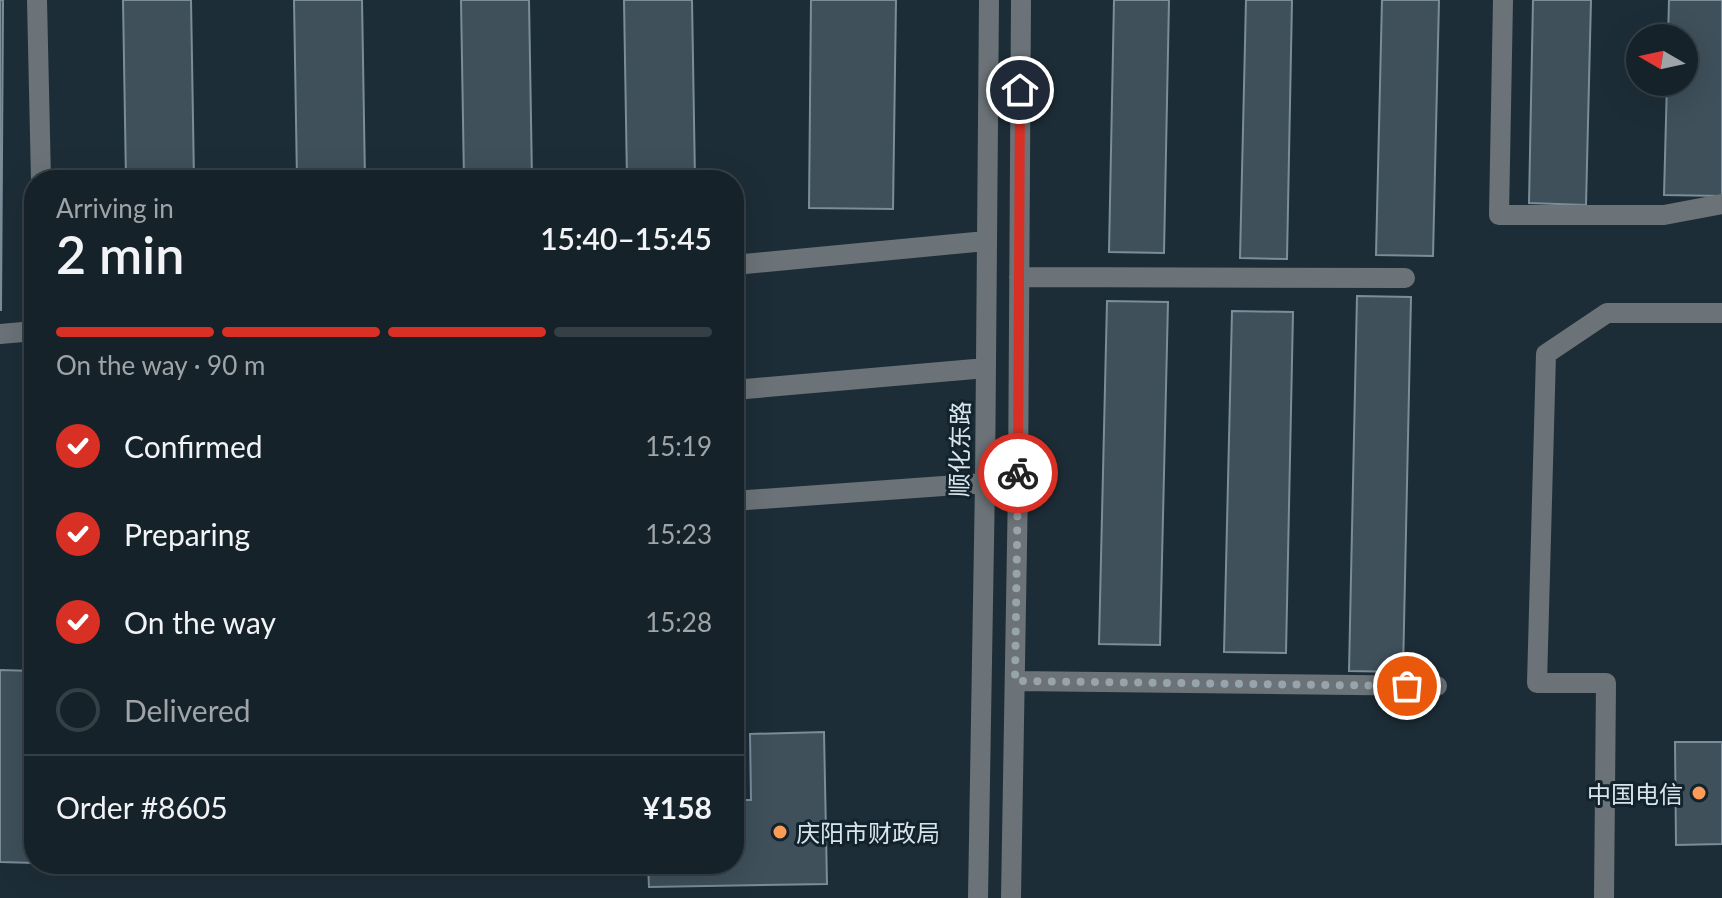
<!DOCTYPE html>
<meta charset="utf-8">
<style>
body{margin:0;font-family:Lato,"Noto Sans SC",sans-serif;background:#1f2a31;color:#f1f3f6;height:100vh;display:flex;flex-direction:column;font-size:30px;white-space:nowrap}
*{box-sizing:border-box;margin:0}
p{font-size:26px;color:#9ea4a8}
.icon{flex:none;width:44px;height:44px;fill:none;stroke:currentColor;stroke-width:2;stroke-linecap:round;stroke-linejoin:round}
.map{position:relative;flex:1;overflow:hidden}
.drawer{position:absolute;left:24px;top:170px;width:720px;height:704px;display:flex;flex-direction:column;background:#162229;border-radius:32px;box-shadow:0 8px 32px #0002,0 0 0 2px #353f46}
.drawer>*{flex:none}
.needle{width:52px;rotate:279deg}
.controls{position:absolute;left:1626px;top:24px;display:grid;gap:16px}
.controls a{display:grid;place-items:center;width:72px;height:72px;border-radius:50%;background:#162229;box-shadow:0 8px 32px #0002,0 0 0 2px #353f46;font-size:40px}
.pin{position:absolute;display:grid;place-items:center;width:68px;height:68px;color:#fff;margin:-34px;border:4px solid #fff;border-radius:50%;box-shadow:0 2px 8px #0007}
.courier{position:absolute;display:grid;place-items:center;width:80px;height:80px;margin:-40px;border:6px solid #d93025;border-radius:50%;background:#fff;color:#222;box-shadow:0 2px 10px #0007}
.head em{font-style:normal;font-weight:600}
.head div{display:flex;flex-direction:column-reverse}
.head{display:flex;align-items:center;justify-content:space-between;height:136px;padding:0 32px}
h1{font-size:52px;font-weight:600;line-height:60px}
.bar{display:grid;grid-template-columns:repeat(4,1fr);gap:12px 8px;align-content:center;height:96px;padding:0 32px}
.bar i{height:10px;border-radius:6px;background:#353f46}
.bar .on{background:#d93025}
.bar p{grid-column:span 4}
.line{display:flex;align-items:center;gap:20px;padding:0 32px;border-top:2px solid #353f46}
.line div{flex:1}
ol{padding:0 32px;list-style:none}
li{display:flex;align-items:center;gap:24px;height:88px}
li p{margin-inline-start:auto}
li .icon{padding:8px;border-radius:50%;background:#d93025;color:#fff;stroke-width:4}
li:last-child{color:#9ea4a8}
li i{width:44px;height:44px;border:4px solid #353f46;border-radius:50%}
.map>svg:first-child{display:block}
.building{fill:#3f505b;stroke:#7a8d99;stroke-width:2}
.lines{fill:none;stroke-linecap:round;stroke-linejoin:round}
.minor{stroke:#6b7378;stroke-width:20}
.done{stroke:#98a4ac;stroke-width:8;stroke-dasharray:0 14.4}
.route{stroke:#d93025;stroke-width:10}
.poi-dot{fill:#fd9c57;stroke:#13232d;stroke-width:3}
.labels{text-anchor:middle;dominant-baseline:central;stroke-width:6;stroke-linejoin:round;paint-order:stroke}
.street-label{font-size:24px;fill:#dae4eb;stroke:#13232d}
.poi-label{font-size:24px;fill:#dae4eb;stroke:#13232d;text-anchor:end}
</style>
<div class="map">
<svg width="1722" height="898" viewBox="0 0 1722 898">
<rect width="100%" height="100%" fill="#1d2d37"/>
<path class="building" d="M0 0H3L1 310H0Z
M123 0H191L194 180H126Z
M294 0H362L365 180H297Z
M461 0H529L532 180H464Z
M624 0H692L695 180H627Z
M811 0H896L893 209 809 208Z
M1114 0H1169L1164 253 1109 252Z
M1246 0H1292L1287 259 1240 258Z
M1382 0H1439L1433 256 1376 255Z
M1533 0H1591L1586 205 1529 203Z
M1669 0H1722V196L1664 195 1667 82H1684V38H1668Z
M1357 296 1411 297 1403 672 1349 671Z
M1107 301 1168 302 1160 645 1099 644Z
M1232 311 1293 312 1286 653 1224 652Z
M0 670 34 671V863L0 862Z
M824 732 827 884 649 887 648 864H734V800H751L750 734Z
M1675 742H1722V844L1676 845Z"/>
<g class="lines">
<path class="minor" d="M37 0 41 180
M1503 0 1499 215H1664L1722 204
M734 265 986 241
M1019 277 1405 278
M0 334 34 331
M734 390 986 368
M734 501 985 483
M1015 681 1437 686
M978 898 985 483 989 0
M1011 898 1018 487 1021 0
M1604 898 1606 683H1537L1546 354 1607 313H1722"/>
</g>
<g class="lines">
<path class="done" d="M1018 473 1015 681 1407 686"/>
<path class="route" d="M1018 473 1020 90"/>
</g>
<g class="poi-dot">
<circle cx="1699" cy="793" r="8"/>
<circle cx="780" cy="832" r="8"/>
</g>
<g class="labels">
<g class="street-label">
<text transform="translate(959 449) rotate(-89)">顺化东路</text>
</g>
<g class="poi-label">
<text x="1683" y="793">中国电信</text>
<text x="796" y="832" text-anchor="start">庆阳市财政局</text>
</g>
</g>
</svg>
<div class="controls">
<a><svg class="needle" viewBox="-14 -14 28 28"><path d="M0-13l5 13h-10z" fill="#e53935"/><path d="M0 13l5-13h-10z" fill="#9ea4a8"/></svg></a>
</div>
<div class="pin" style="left:1407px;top:686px;background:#ea580c"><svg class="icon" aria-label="bag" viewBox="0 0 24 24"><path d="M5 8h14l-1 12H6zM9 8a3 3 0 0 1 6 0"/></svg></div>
<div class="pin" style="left:1020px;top:90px;background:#1f2937"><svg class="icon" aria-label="home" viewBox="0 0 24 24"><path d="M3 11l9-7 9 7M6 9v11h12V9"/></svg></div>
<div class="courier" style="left:1018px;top:473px"><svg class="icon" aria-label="bike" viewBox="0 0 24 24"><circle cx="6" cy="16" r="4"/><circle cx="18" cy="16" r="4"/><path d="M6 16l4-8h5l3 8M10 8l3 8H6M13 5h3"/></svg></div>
<section class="drawer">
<div class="head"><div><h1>2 min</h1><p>Arriving in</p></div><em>15:40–15:45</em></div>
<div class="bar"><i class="on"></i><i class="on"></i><i class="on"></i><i></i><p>On the way · 90 m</p></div>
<ol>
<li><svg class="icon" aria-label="check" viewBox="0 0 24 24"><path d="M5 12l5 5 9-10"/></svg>Confirmed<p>15:19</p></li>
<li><svg class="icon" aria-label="check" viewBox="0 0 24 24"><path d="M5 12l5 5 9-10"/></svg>Preparing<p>15:23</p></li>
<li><svg class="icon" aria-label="check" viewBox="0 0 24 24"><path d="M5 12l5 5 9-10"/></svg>On the way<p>15:28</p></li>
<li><i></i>Delivered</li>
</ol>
<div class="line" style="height:104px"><div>Order #8605</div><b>¥158</b></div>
</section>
</div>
